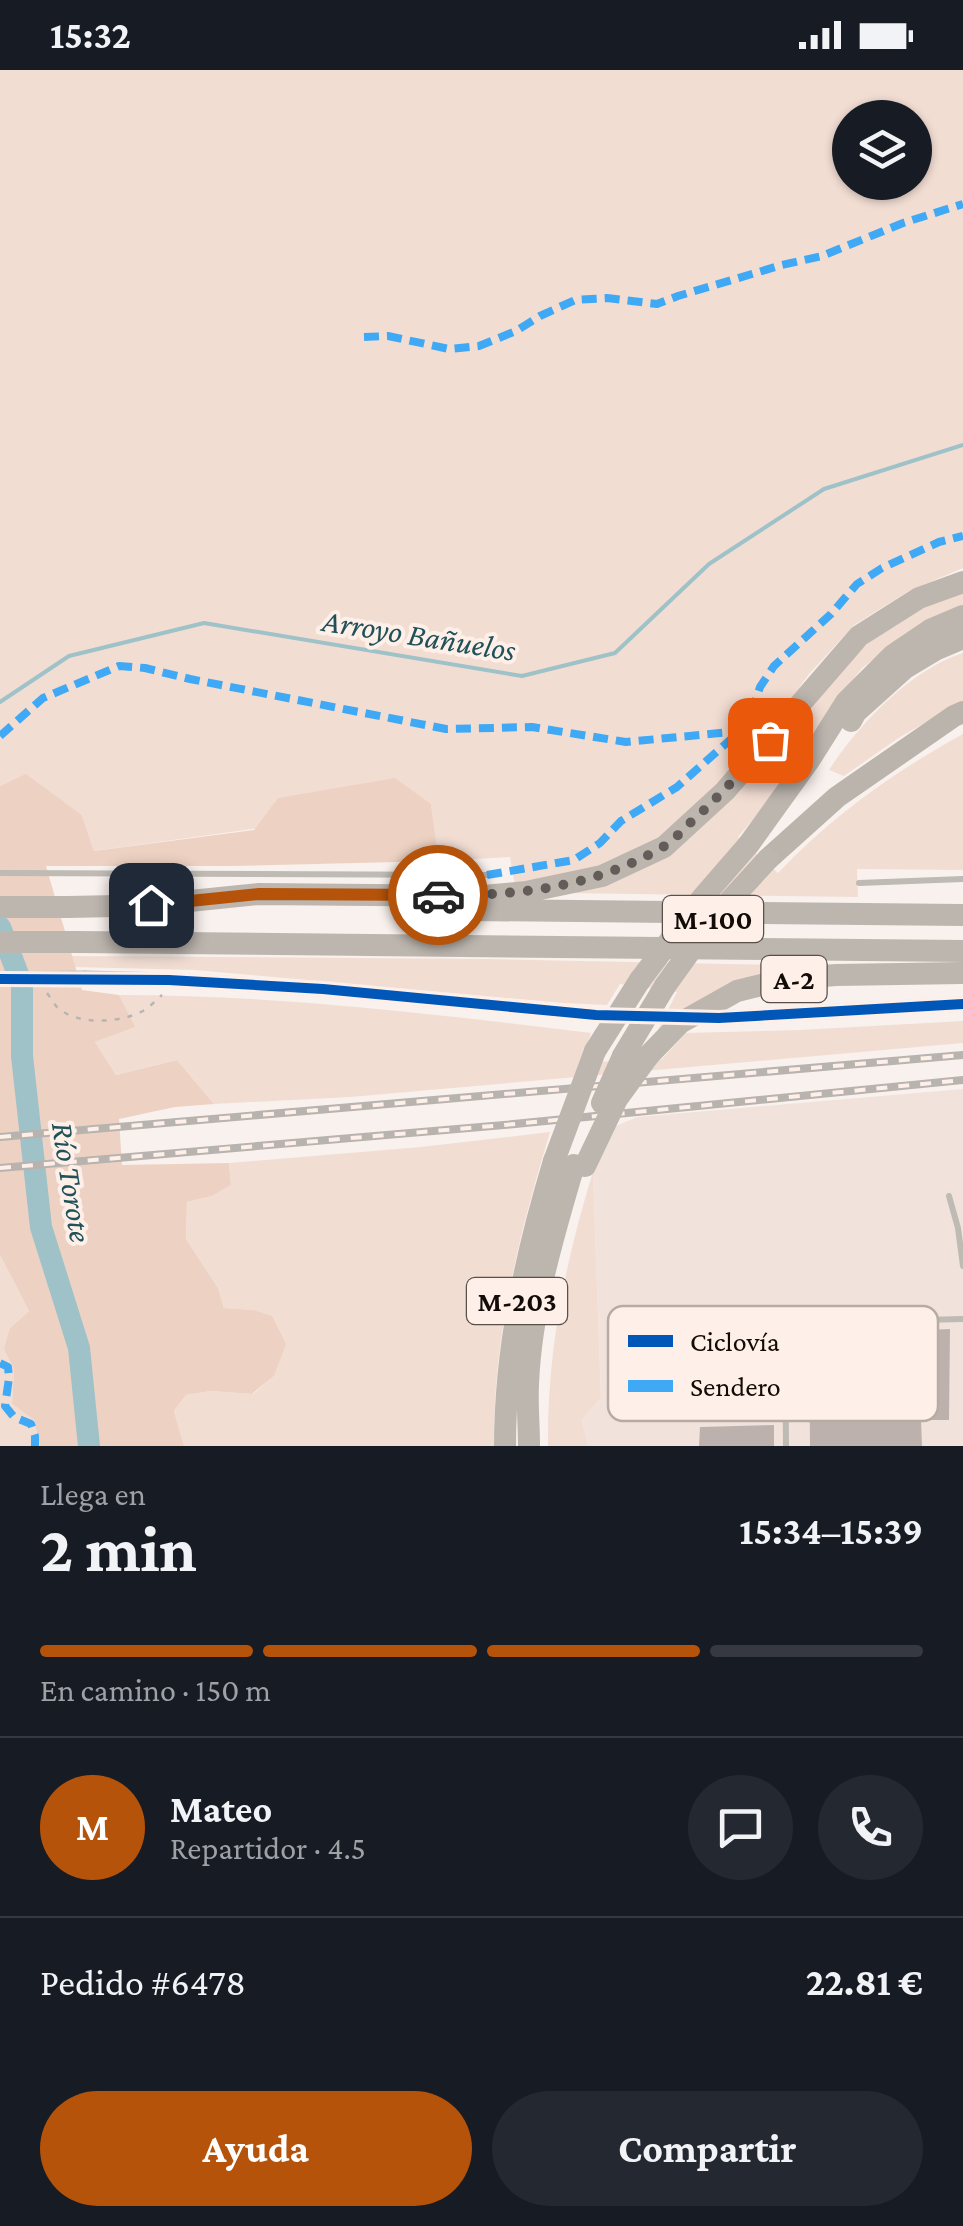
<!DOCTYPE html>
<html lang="es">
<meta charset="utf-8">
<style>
body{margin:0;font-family:"Crimson Pro",serif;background:#242831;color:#f1f3f6;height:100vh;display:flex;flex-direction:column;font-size:38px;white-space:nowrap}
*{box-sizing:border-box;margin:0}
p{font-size:32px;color:#9ea1a6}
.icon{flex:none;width:55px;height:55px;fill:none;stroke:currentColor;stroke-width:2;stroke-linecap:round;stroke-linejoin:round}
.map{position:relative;height:1376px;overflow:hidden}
.sheet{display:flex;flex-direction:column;background:#171b24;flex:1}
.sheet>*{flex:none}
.buttons{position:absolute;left:832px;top:30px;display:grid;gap:20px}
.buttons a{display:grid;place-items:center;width:100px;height:100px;border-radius:50%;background:#171b24;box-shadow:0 2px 8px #0004;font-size:50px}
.pin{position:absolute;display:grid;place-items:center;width:85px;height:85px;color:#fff;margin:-42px;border-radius:20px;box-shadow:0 5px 15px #0006}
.courier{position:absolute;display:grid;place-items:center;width:100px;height:100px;margin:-50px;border:8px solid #b45309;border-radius:50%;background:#fff;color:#222;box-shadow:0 2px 12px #0007}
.summary em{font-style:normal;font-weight:700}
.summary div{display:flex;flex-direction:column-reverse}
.summary{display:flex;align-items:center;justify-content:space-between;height:170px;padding:0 40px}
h1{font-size:65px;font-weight:700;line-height:75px}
.bar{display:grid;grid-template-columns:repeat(4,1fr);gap:15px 10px;align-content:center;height:120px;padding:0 40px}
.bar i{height:12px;border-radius:8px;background:#363941}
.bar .current{background:#b45309}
.bar p{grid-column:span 4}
.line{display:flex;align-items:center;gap:25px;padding:0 40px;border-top:2px solid #363941}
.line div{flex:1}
.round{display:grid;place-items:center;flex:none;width:105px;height:105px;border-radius:52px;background:#242831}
.button{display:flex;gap:20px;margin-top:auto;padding:20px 40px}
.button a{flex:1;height:115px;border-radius:60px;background:#b45309;color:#fff;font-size:40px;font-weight:700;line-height:115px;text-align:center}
.button a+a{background:#242831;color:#f1f3f6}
.status{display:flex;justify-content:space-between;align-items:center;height:70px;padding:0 50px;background:#171b24;direction:ltr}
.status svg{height:28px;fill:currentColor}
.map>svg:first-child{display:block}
.built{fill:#f1e3db}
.green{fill:#f2ddd3;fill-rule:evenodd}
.forest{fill:#edd2c3}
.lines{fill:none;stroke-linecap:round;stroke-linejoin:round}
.stream{stroke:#9ec2c8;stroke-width:4}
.river{stroke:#9ec2c8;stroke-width:22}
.building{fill:#bdb1ae}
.tertiary-tunnel{stroke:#d6ceca;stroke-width:15;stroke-dasharray:15 8;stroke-linecap:butt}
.path{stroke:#b8b4b0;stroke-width:2.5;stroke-dasharray:5 8;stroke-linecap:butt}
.service{stroke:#bebab4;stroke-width:6}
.tertiary{stroke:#bebab4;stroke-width:15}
.trunk{stroke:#bab4ad;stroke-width:22}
.motorway{stroke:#bdb6af;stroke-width:22}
.rail-casing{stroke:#b8b3ae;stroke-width:8}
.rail{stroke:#fef0e8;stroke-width:4;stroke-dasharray:11;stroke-linecap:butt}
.tertiary-bridge{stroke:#bebab4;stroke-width:15}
.motorway-bridge{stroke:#bdb6af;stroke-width:22}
.quiet{stroke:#3fa9f5;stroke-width:8;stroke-dasharray:15 8;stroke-linecap:butt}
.cycleway-casing{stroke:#fef0e8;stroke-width:16}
.cycleway{stroke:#0057b8;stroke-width:10}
.done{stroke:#635c58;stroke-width:10;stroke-dasharray:0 18}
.route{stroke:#b45309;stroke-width:12}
.labels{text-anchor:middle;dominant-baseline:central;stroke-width:8;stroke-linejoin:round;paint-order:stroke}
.shield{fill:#fef0e8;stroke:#59504a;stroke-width:2.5}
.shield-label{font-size:28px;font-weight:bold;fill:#120b07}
.water-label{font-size:32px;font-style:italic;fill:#205158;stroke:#fef0e8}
.key{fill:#fef0e8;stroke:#b7aba4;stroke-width:2.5}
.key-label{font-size:28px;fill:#120b07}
</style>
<div class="status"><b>15:32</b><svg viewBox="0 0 49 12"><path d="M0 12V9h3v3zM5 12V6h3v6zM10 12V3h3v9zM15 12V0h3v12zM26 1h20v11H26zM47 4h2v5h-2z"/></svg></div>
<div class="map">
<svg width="963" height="1376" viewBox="0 0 963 1376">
<rect width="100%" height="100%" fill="#f9f1ed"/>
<path class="built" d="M963 1019V1376H588L582 1350 601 1328 593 1102 616 1056 637 1047Z"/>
<path class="green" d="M0 0H963V498L909 521 854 555 809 604 752 683 680 756 611 793 515 816 510 787 439 791 431 734 94 781 82 745 26 705 0 716ZM850 48H915V112H850Z
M963 518V538L904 566 862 598 813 663 776 722 738 767 778 803C832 746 894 702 963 664V800L857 799 858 827 562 823 652 791 822 616 892 551Z
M963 583V631L900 667 844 706 829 700C859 654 910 600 963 583Z
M71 886 487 889 774 895 782 901 658 960 677 922 620 914 607 935 563 933 195 900 75 897Z
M119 925C278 925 434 944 591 963L581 992 661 990 686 963 800 960 963 951V973L350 1027 214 1034 177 990 116 1005 95 972 134 957Z
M550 1062C519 1165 493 1268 494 1376H184L174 1341 186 1325 211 1321 253 1324 274 1306 253 1240 224 1238 218 1218 186 1169 187 1132 212 1126 231 1115 229 1093 421 1077Z
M593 1102 601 1328 582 1350 588 1376H548C547 1282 565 1192 593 1102Z
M0 1185 29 1241 10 1258 14 1299 12 1334 34 1350 40 1376H0Z"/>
<path class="forest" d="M26 704 82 745 94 781 254 760 278 728 395 708 431 734 439 791 231 796H46L82 920 119 925 135 957 95 972 116 1005 177 990 214 1034 175 1037 119 1049 122 1095 229 1093 231 1115 212 1126 187 1132 186 1169 218 1218 224 1238 253 1240 272 1246 286 1274 274 1306 252 1324 211 1321 186 1325 174 1341 184 1376H40L34 1350 12 1334 14 1299 4 1279 10 1258 29 1241 0 1185V716Z"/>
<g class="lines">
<path class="stream" d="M0 632 69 586 204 553 522 606 615 583 709 494 824 419 963 375"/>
<path class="river" d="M0 857 22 915V986L41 1157 79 1278 89 1376"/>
</g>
<path class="building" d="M950 1259 949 1350H921L922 1376H810L809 1265Z
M774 1355V1376H699L700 1357Z"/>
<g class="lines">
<path class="tertiary-tunnel" d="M610 946 687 947"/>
<path class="path" d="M47 923C51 928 53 933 57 937 77 956 120 953 143 941 150 937 156 930 162 925"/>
<path class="service" d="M0 803 487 805
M859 813 963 809
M949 1126 958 1158 963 1196
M786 1376 785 1272 790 1260 802 1253 963 1249"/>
<path class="tertiary" d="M85 908 169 910 323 919 596 945
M719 948 963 934"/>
<path class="trunk" d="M768 789 837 727 954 646 963 642"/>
<path class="motorway" d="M851 651 856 642 905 598 935 580 963 568
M749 774 810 689 846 632 893 585 930 560 963 546
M151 835 259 824 484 826 526 822 602 806 664 777 725 721 859 566 919 528 963 512
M68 837 165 835
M472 840 963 845
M77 872 963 881
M595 981 640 910
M649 985 680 953 737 921 786 909 836 905 963 903
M623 986 665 916
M505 1376C505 1278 526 1184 554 1091
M529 1376C529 1355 527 1335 528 1314 531 1240 553 1166 574 1095"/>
<defs>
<path id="rail" d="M0 1067 963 985
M0 1098 504 1055 963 1010"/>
</defs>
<use href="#rail" class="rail-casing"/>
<use href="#rail" class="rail"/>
<path class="tertiary-bridge" d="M0 909 85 908"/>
<path class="motorway-bridge" d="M0 837H68
M0 872H77
M640 910 703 827 749 774
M665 916 714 848 768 789
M602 1033 623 986
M554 1091 595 981
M585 1096 617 1029 649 985"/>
<path class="quiet" d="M364 267 388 266 449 279 479 276 516 261 540 246 575 230 607 228 657 234 678 226 782 195 822 186 903 153 963 134
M0 666 43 628 119 596 145 598 190 609 446 659 532 657 626 672 741 661 770 670
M487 805 574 790 600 773 621 751 677 717 748 654 760 617 774 596 831 544 857 514 882 498 939 472 963 466
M0 1293 8 1297 9 1308 5 1336 14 1347 31 1354 35 1366V1376"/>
<defs>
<path id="cycleway" d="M0 909 169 910 323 919 596 945 719 948 963 934"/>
</defs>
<use href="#cycleway" class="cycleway-casing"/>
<use href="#cycleway" class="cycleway"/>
</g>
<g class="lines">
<path class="done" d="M438 825C515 826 593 818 661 778 672 772 681 762 690 753 719 727 744 699 770 670"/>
<path class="route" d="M151 835 259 824 438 825"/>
</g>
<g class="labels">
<g class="shield">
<rect x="663" y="826" width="100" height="46" rx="8"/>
<rect x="761.5" y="886" width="65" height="46" rx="8"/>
<rect x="467" y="1208" width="100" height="46" rx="8"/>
</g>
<g class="shield-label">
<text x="713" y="849">M-100</text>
<text x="794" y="909">A-2</text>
<text x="517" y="1231">M-203</text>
</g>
<g class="water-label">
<text transform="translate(419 565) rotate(9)">Arroyo Bañuelos</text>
<text transform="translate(72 1112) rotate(81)">Río Torote</text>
</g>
</g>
<rect x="608" y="1236" width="330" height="115" rx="15" class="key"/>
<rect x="628" y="1265" width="45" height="12" fill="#0057b8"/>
<rect x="628" y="1310" width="45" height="12" fill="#3fa9f5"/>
<g class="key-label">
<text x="690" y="1281">Ciclovía</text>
<text x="690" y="1326">Sendero</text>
</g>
</svg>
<div class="buttons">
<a><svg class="icon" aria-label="layers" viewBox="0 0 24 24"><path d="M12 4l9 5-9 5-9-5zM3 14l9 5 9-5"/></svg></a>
</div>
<div class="pin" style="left:770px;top:670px;background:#ea580c"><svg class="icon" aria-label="bag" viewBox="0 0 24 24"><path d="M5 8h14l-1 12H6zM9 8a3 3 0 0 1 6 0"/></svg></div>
<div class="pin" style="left:151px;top:835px;background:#1f2937"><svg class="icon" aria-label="home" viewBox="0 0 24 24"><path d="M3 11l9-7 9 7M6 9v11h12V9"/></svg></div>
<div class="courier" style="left:438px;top:825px"><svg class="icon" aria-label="car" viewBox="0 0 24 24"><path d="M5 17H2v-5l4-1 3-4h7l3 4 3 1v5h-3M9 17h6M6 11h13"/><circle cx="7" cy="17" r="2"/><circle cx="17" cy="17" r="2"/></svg></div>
</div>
<section class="sheet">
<div class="summary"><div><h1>2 min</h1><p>Llega en</p></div><em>15:34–15:39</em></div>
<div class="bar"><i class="current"></i><i class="current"></i><i class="current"></i><i></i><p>En camino · 150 m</p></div>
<div class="line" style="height:180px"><b class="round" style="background:#b45309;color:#fff">M</b><div><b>Mateo</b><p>Repartidor · 4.5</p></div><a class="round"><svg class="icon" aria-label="chat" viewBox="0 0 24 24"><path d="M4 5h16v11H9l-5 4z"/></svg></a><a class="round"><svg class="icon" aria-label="phone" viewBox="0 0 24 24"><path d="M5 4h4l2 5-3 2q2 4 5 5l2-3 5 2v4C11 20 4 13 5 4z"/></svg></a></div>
<div class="line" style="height:130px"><div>Pedido #6478</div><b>22.81 €</b></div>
<div class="button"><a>Ayuda</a><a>Compartir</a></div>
</section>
